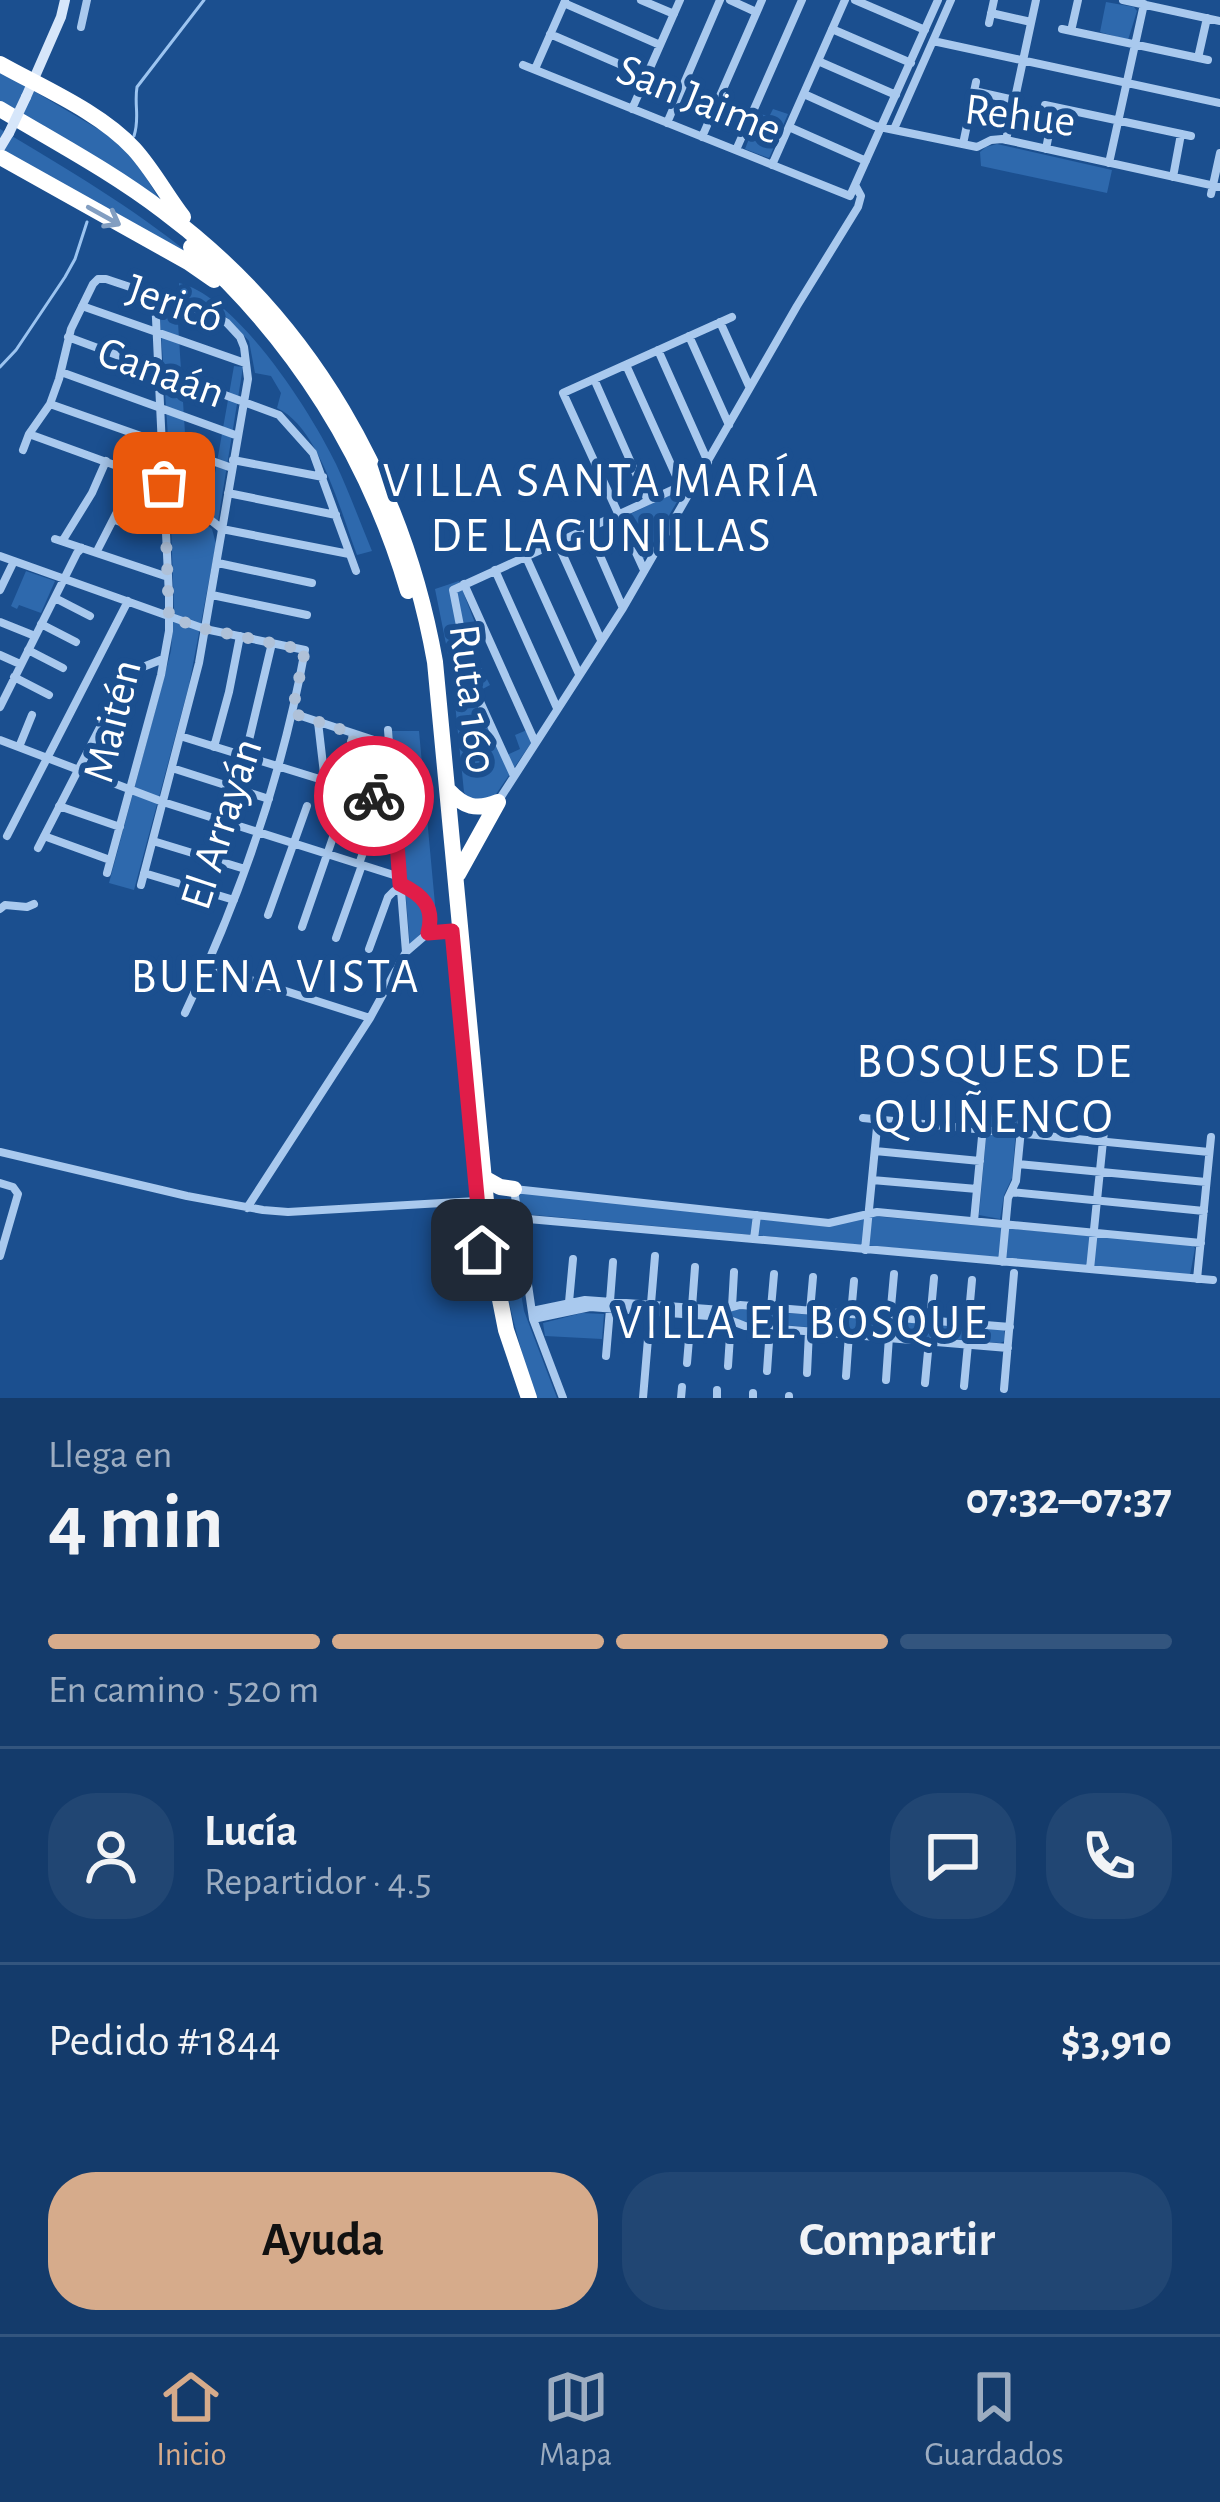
<!DOCTYPE html>
<html lang="es">
<meta charset="utf-8">
<style>
body{margin:0;font-family:"Alegreya Sans",sans-serif;background:#214673;color:#f1f3f6;height:100vh;display:flex;flex-direction:column;font-size:45px;white-space:nowrap}
*{box-sizing:border-box;margin:0}
p{font-size:39px;color:#9dadc1}
.icon{flex:none;width:66px;height:66px;fill:none;stroke:currentColor;stroke-width:2;stroke-linecap:round;stroke-linejoin:round}
.map{position:relative;height:1398px;overflow:hidden}
.side{display:flex;flex-direction:column;background:#143b6b;flex:1}
.side>*{flex:none}
.pin{position:absolute;display:grid;place-items:center;width:102px;height:102px;color:#fff;margin:-51px;border-radius:24px;box-shadow:0 6px 18px #0006}
.courier{position:absolute;display:grid;place-items:center;width:120px;height:120px;margin:-60px;border:9px solid #e11d48;border-radius:50%;background:#fff;color:#222;box-shadow:0 3px 15px #0007}
.headline em{font-style:normal;font-weight:700}
.headline div{display:flex;flex-direction:column-reverse}
.headline{display:flex;align-items:center;justify-content:space-between;height:204px;padding:0 48px}
h1{font-size:78px;font-weight:700;line-height:90px}
.bar{display:grid;grid-template-columns:repeat(4,1fr);gap:18px 12px;align-content:center;height:144px;padding:0 48px}
.bar i{height:15px;border-radius:9px;background:#33557e}
.bar .on{background:#d6ab8b}
.bar p{grid-column:span 4}
.line{display:flex;align-items:center;gap:30px;padding:0 48px;border-top:3px solid #33557e}
.line div{flex:1}
.round{display:grid;place-items:center;flex:none;width:126px;height:126px;border-radius:48px;background:#214673}
.action{display:flex;gap:24px;margin-top:auto;padding:24px 48px}
.action a{flex:1;height:138px;border-radius:48px;background:#d6ab8b;color:#111;font-size:48px;font-weight:700;line-height:138px;text-align:center}
.action a+a{background:#214673;color:#f1f3f6}
.dock{display:flex;justify-content:space-around;align-items:center;height:168px;border-top:3px solid #33557e;background:#143b6b;font-size:33px;color:#9dadc1}
.dock a{display:grid;justify-items:center;gap:6px}
.dock .on{color:#d6ab8b}
.map>svg:first-child{display:block}
.green{fill:#2e69ad}
.lines{fill:none;stroke-linecap:round;stroke-linejoin:round}
.stream{stroke:#9cc4f0;stroke-width:3}
.street{stroke:#a9c9ee;stroke-width:8}
.secondary{stroke:#d6e6fa;stroke-width:10}
.highway{stroke:#fff;stroke-width:16}
.secondary-bridge{stroke:#d6e6fa;stroke-width:10}
.oneway{stroke:#829ec1}
.done{stroke:#afc1d8;stroke-width:12;stroke-dasharray:0 21.6}
.route{stroke:#e11d48;stroke-width:15}
.labels{text-anchor:middle;dominant-baseline:central;stroke-width:12;stroke-linejoin:round;paint-order:stroke}
.street-label{font-size:45px;fill:#fff;stroke:#1b4f8f}
.neighbourhood-label{font-size:48px;letter-spacing:3px;fill:#fff;stroke:#1b4f8f}
</style>
<div class="map">
<svg width="1220" height="1398" viewBox="0 0 1220 1398">
<rect width="100%" height="100%" fill="#1b4f8f"/>
<path class="green" d="M1106 2 1134 7 1137 11 1128 40 1100 32Z
M0 71 115 139 139 166 161 202 0 101Z
M773 109 788 114 770 156 769 158 745 149 759 113 769 117Z
M0 129C74 173 142 213 208 269L0 152Z
M997 144 1112 170 1107 193 981 166 980 152 986 147Z
M179 283C238 297 311 412 336 464 349 492 360 522 372 551L357 555C341 513 319 427 277 408L281 393 271 376 255 373 249 341 223 314 179 297Z
M159 302 177 307 189 496 171 482Z
M234 366 243 367 218 521 208 513Z
M672 494 678 500 642 562 622 518Z
M170 496 212 529 216 544 189 685 134 890 109 883 171 651 174 609Z
M26 571 55 581 41 613 19 605 17 609 11 606Z
M459 581 478 631 470 635 474 654 490 685 479 691 507 755 520 749 515 735 527 730 531 743 492 800 467 799 464 792 452 674 435 589Z
M392 731H419L437 926H427L410 946Z
M988 1115 1017 1117 1012 1178 1004 1195 1000 1219 979 1215Z
M521 1192 824 1226 872 1216 1192 1245 1195 1248 1190 1275 524 1214 521 1211 519 1195Z
M511 1235 524 1311 557 1398H536C518 1343 505 1294 498 1236Z
M736 1309 1004 1330 1005 1341 1000 1343 758 1323 740 1321 731 1316 730 1312Z
M582 1313 604 1314 602 1339 545 1336 543 1323Z"/>
<g class="lines">
<path class="stream" d="M134 136C140 118 134 105 137 87L204 0
M0 367 16 350 65 277 75 259 87 222"/>
<path class="street" d="M641 0 674 14
M730 0 756 12
M855 0 925 30
M1123 0 1220 21
M564 3 660 45
M991 13 1031 22
M989 23 994 0
M81 27 87 0
M832 29 911 63
M1062 29 1208 60
M1071 31 1078 0
M550 34 647 76
M933 41 1220 103
M1198 58 1207 18
M818 61 896 95
M523 65 850 196 938 0
M535 69 565 1
M974 91 1014 100
M804 94 875 126 977 147 991 140 1002 139 1220 187
M1045 105 1191 136
M632 109 680 0
M667 123 720 0
M789 127 866 161
M894 129 951 0
M702 137 762 0
M1006 140 1036 0
M963 144 976 82
M1046 149 1054 107
M736 150 802 0
M1109 163 1144 4
M772 165 845 0
M1173 177 1181 134
M1211 194 1220 153
M82 306 245 363
M720 322 749 386
M689 336 729 425
M68 337 279 415 313 453 356 571
M658 350 708 462
M626 365 682 489
M61 372 238 436
M594 379 648 501
M50 404 232 468
M29 434 164 483 222 529 349 554
M23 450 29 434 50 404 59 379 71 329 93 284 98 279H106L214 315 227 323 240 337 244 347 248 379 199 663 141 885
M233 460 323 477
M228 493 336 515
M115 520 137 528 166 526
M588 528 622 606
M55 539 168 577
M63 540 92 493 106 461
M557 542 601 640
M97 551 137 473
M0 556 205 629 305 650C282 776 240 898 185 1013
M526 557 579 674
M218 563 312 583
M495 570 557 708
M644 570 563 393 732 317
M464 584 535 742
M0 590 14 561
M212 595 307 615
M55 598 90 616
M0 622 35 636
M41 624 76 642
M28 650 63 668
M0 655 20 664
M14 677 49 695
M0 707 77 553 82 548
M292 713 389 745
M318 722 325 782
M388 730 406 952
M352 734 359 792
M180 736 394 802
M0 740 163 802 400 877
M19 747 32 715
M214 747 229 692 240 636
M245 757 272 643
M172 768 269 799
M514 776 471 682 453 590 681 486
M499 800 623 608 797 306 858 207 861 196 855 185
M59 806 120 827
M7 836 128 601
M44 836 110 860
M153 841 245 869
M38 848 128 673 163 659
M359 864 372 827
M107 873 161 675 169 631V597L155 297
M144 873 234 900
M0 909 5 905 27 907 34 904
M268 915 307 806
M302 927 340 817
M428 933 452 931
M336 938 362 865
M369 949 388 897 394 891 401 890
M207 966 370 1018
M863 1118 1209 1152
M875 1151 980 1161
M0 1152 187 1196 263 1210 288 1212 476 1201
M1018 1164 1206 1182
M872 1180 977 1189
M0 1183 13 1187 18 1194 0 1256
M1011 1192 1204 1211
M247 1208 370 1018 406 952 428 933 431 918 428 906 417 893 400 883
M517 1218 1213 1280
M974 1221 984 1116
M754 1239 757 1215
M865 1250 879 1107
M1002 1262 1008 1198 1016 1181 1022 1119
M1090 1269 1104 1131
M1197 1279 1211 1137
M610 1301 613 1262
M569 1302 573 1259
M692 1307 695 1267
M732 1307 734 1272
M771 1308 774 1274
M532 1311 585 1300 722 1310 740 1305 1010 1327
M810 1311 813 1277
M851 1314 854 1281
M890 1318 894 1274
M533 1319 590 1307 722 1317 745 1326 1008 1348
M930 1321 934 1278
M968 1324 972 1280
M606 1356 610 1309
M687 1363 691 1315
M728 1366 731 1321
M767 1371 770 1328
M807 1373 809 1331
M846 1376 849 1334
M886 1380 889 1337
M925 1383 929 1341
M964 1386 968 1344
M1004 1389 1014 1273
M563 1398 533 1319 514 1189 829 1223 877 1212 1201 1243
M643 1398 655 1256
M681 1398 682 1387
M717 1398V1390
M753 1398V1393
M789 1398V1396"/>
<path class="secondary" d="M26 97 61 17 65 0
M0 148 9 133"/>
<path class="highway" d="M0 64C43 88 100 112 134 149 153 170 166 195 183 217
M0 109C55 142 112 172 163 211 311 321 403 482 435 662L491 1254 506 1330 529 1398
M2 158 188 262 214 280
M191 247C295 340 369 458 408 591
M448 790C464 807 476 811 498 802
M458 874 498 802
M484 1178 500 1187 514 1189"/>
<path class="secondary-bridge" d="M9 133 26 97"/>
</g>
<defs><path id="oneway-shaft" d="M-6 0H5M1.5-3L5.5 0L1.5 3" fill="none" stroke-width="1.6" stroke-linecap="round" stroke-linejoin="round" transform="scale(3)"/></defs>
<use class="oneway" href="#oneway-shaft" transform="translate(104 216) rotate(29)"/>
<g class="lines">
<path class="done" d="M164 483 169 617 205 629 305 650 292 713 352 733 359 792 374 796"/>
<path class="route" d="M374 796 394 802 400 884C423 895 435 907 428 933L452 931 482 1250"/>
</g>
<g class="labels">
<g class="street-label">
<text transform="translate(699 100) rotate(22)">San Jaime</text>
<text transform="translate(1020 116) rotate(7)">Rehue</text>
<text transform="translate(175 304) rotate(19)">Jericó</text>
<text transform="translate(161 373) rotate(20)">Canaán</text>
<text transform="translate(472 699) rotate(83)">Ruta 160</text>
<text transform="translate(113 721) rotate(-76)">Maitén</text>
<text transform="translate(222 824) rotate(-72)">El Arrayán</text>
</g>
<g class="neighbourhood-label">
<text x="602" y="482">VILLA SANTA MARÍA<tspan x="602" dy="55">DE LAGUNILLAS</tspan></text>
<text x="276" y="978">BUENA VISTA</text>
<text x="995" y="1063">BOSQUES DE<tspan x="995" dy="55">QUIÑENCO</tspan></text>
<text x="802" y="1324">VILLA EL BOSQUE</text>
</g>
</g>
</svg>
<div class="pin" style="left:164px;top:483px;background:#ea580c"><svg class="icon" aria-label="bag" viewBox="0 0 24 24"><path d="M5 8h14l-1 12H6zM9 8a3 3 0 0 1 6 0"/></svg></div>
<div class="pin" style="left:482px;top:1250px;background:#1f2937"><svg class="icon" aria-label="home" viewBox="0 0 24 24"><path d="M3 11l9-7 9 7M6 9v11h12V9"/></svg></div>
<div class="courier" style="left:374px;top:796px"><svg class="icon" aria-label="bike" viewBox="0 0 24 24"><circle cx="6" cy="16" r="4"/><circle cx="18" cy="16" r="4"/><path d="M6 16l4-8h5l3 8M10 8l3 8H6M13 5h3"/></svg></div>
</div>
<section class="side">
<div class="headline"><div><h1>4 min</h1><p>Llega en</p></div><em>07:32–07:37</em></div>
<div class="bar"><i class="on"></i><i class="on"></i><i class="on"></i><i></i><p>En camino · 520 m</p></div>
<div class="line" style="height:216px"><a class="round"><svg class="icon" aria-label="person" viewBox="0 0 24 24"><circle cx="12" cy="8" r="4"/><path d="M4 21q1-7 8-7t8 7"/></svg></a><div><b>Lucía</b><p>Repartidor · 4.5</p></div><a class="round"><svg class="icon" aria-label="chat" viewBox="0 0 24 24"><path d="M4 5h16v11H9l-5 4z"/></svg></a><a class="round"><svg class="icon" aria-label="phone" viewBox="0 0 24 24"><path d="M5 4h4l2 5-3 2q2 4 5 5l2-3 5 2v4C11 20 4 13 5 4z"/></svg></a></div>
<div class="line" style="height:156px"><div>Pedido #1844</div><b>$3,910</b></div>
<div class="action"><a>Ayuda</a><a>Compartir</a></div>
</section>
<nav class="dock">
<a class="on"><svg class="icon" aria-label="home" viewBox="0 0 24 24"><path d="M3 11l9-7 9 7M6 9v11h12V9"/></svg>Inicio</a>
<a><svg class="icon" aria-label="map" viewBox="0 0 24 24"><path d="M3 6l6-2 6 2 6-2v14l-6 2-6-2-6 2zM9 4v14M15 6v14"/></svg>Mapa</a>
<a><svg class="icon" aria-label="saved" viewBox="0 0 24 24"><path d="M7 4h10v16l-5-4-5 4z"/></svg>Guardados</a>
</nav>
